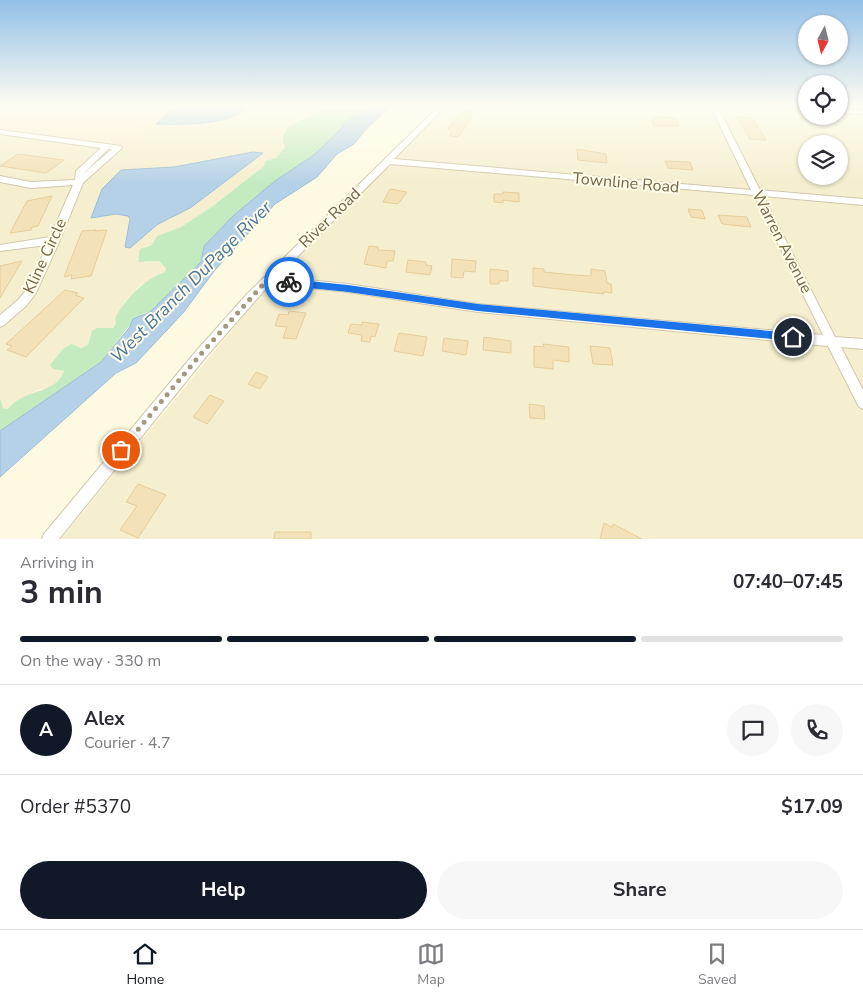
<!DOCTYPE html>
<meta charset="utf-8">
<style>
body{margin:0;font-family:"Nunito Sans",sans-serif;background:#f7f7f7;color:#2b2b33;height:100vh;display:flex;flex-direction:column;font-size:19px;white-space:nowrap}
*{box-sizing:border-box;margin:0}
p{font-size:16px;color:#7c7c81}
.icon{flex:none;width:28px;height:28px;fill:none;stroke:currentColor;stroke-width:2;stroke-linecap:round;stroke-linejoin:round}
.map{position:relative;height:539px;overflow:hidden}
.panel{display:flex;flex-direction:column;background:#fff;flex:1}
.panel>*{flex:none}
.needle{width:32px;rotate:187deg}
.tools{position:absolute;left:798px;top:15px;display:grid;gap:10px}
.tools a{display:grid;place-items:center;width:50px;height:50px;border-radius:50%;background:#fff;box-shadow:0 1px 4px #0004;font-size:25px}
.pin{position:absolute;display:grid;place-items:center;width:42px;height:42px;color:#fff;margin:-21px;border:2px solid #fff;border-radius:50%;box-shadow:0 1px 5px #0007}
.courier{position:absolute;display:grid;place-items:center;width:50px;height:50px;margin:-25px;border:4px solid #1a73e8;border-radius:50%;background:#fff;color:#222;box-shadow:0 1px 6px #0007}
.head em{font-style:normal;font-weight:700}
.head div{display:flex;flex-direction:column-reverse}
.head{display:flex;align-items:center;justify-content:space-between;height:85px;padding:0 20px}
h1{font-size:32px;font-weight:700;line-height:38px}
.bar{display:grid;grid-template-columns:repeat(4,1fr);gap:8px 5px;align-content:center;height:60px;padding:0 20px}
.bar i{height:6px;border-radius:4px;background:#e1e1e2}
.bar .current{background:#111827}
.bar p{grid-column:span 4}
.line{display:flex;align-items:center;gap:12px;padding:0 20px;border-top:1px solid #e1e1e2}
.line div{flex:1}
.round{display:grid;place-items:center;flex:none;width:52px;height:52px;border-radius:26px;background:#f7f7f7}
.action{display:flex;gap:10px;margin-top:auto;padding:10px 20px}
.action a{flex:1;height:58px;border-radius:30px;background:#111827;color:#fff;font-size:20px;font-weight:700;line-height:58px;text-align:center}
.action a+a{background:#f7f7f7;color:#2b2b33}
.menu{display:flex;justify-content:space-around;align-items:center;height:70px;border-top:1px solid #e1e1e2;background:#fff;font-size:14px;color:#7c7c81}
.menu a{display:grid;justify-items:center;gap:2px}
.menu .current{color:#111827}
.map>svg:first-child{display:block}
.residential{fill:#f5efcf;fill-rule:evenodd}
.commercial{fill:#feedd4}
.green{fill:#c4ebc0}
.water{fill:#b5d1e7;stroke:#9bbdd9}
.building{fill:#f3e1b8;stroke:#e6cd98}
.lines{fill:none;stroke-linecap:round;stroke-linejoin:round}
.minor-casing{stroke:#d0c7ab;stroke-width:2}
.minor{fill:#fff;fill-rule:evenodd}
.route{fill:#1a73e8}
.done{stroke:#a5997d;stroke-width:5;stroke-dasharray:0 9}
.labels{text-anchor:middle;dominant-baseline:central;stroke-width:4;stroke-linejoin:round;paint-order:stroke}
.street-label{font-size:16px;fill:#756547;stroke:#fffde8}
.water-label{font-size:18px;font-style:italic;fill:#49769e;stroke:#fffde8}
</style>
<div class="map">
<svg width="863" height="539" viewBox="0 0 863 539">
<rect width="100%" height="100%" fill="#fdfae1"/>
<path class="residential" d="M168 107H324L312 116 300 119 285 132V146L276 158 265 161 264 166 213 206 181 227 157 236 152 245 146 246 144 263 159 261 166 268 165 272 138 287 112 328 92 331 88 345 57 357 50 365 53 369 64 371 62 377 51 387 38 390 7 409 3 408 0 398V133L125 149 130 141Z
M446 107H806V116H839V107H863V539H61L261 294ZM806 144H839V176H806Z"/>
<path class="commercial" d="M0 107H168L130 141 125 149 0 133Z"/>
<path class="green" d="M324 107 370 108 341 124 343 127 314 155 275 181 233 216 204 246 201 262 150 312 144 313 132 322 101 362 0 431V398L3 408 7 409C11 406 15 401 20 399 35 390 58 390 64 371L53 369 50 365 63 349 71 344 81 348 88 345 92 331 97 328H113L116 323 115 318C126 299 144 279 165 272L166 268 159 261 138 262 140 249 152 245 157 236 181 227 213 206 264 166 265 161 276 158 285 147C274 123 313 119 324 107Z"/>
<path class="water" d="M174 107H242L245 110C226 125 179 125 156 124Z
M370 107H390L367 128 354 144 337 154 317 177 275 204 215 270 183 313 136 363 116 373 0 477V431L101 362 129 328 133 319 150 312 201 262 204 246 233 216 275 181 314 155 343 127 341 125Z
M253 152 263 153 190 208 158 224 130 248 125 247 130 219 128 216 116 214 91 218 102 189 121 170 174 167Z"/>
<path class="building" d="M463 110 473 112 469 118 471 119 458 137 450 136 452 130 448 129Z
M652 117 676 118 679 126H654Z
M737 117 752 118 766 140 750 139Z
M577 149 606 154 607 163 578 160Z
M18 154 64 160 46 173 0 166Z
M665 161 690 162 693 170 668 168Z
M390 189 407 192 398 204 383 202Z
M503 192 519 193V202L503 200V203L494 202V194H503Z
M52 196 38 226 32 227 31 230 10 233 27 201Z
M688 209 702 210 705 219 691 217Z
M718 215 747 217 751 227 722 224Z
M96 230 95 231 107 230 91 276 71 279 72 275 64 277 82 231Z
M369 246 378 247V250L395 251 393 261H387L386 268 364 264Z
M452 259 476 261 475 272 464 271 463 278 451 277Z
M408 260 426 262V265L432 266 430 275 406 272Z
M22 261 0 298V266Z
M533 268 544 269V272L574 275 591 276V269L605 271 607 283 611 284 612 293 603 292 604 294 533 286Z
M490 269 508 271V281H499V284H490Z
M65 290 78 293 75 295 84 298 26 357 7 350 12 346 6 344Z
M289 311 306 313 296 339 283 338 287 327 275 326 279 314 288 315Z
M362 322 379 324 375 337 371 336 370 342 361 341 362 335 348 333 351 324 362 325Z
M399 333 427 337 423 356 394 351Z
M484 337 511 341V353L483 350Z
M444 338 468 341 466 355 442 351Z
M543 344 569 347V362L553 360V369L534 367V346L544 347Z
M590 346 610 348 613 365 593 364Z
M256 372 268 377 260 389 248 384Z
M210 395 224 401 207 424 193 417Z
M529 404 544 406 545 419 530 418Z
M138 484 166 495 138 538 120 530 137 506 126 502Z
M604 523 612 527 613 524 642 539H600Z
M275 532H311V539H274Z"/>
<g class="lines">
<defs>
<path id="minor" d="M438 107H445L394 159 751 190 711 107H718L760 190 863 199V205L763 196 835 337 863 339V349L841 347 863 390V409L859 407 828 346 478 312 348 292 270 284 205 358 59 539H42L44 534 197 350 247 294ZM390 164 754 195 823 335 478 304 348 284 277 277Z
M793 107H806V110Z
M839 108 863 110V114L839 112Z
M0 130 107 144 121 146 122 148 83 183 60 240 36 293 26 306 4 325 0 327V315L18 300 28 288 47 245 0 251V245L50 237 73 185 31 188 0 182V176L31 182 75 180 76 171 101 148 0 134ZM108 149H112L83 174Z"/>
</defs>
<use href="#minor" class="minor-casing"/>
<use href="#minor" class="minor"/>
</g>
<linearGradient id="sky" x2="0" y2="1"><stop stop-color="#93c0e8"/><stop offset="0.58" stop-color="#fefdf2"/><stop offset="1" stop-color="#fefdf2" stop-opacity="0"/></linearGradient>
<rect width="863" height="183" fill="url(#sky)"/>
<path class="route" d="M289 279 348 285 478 304 793 333 797 337 793 341 478 311 348 292 289 286 285 282Z"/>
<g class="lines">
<path class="done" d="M121 450 201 354 267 280 289 282"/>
</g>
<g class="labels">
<g class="street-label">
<text transform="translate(626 183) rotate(5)">Townline Road</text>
<text transform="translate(330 218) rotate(-44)">River Road</text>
<text transform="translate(782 242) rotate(63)">Warren Avenue</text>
<text transform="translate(45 256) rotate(-65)">Kline Circle</text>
</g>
<g class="water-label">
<text transform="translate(191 282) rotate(-45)">West Branch DuPage River</text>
</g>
</g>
</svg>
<div class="tools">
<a><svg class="needle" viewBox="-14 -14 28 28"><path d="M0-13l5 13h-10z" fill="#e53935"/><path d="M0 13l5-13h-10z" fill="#7c7c81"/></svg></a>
<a><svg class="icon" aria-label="locate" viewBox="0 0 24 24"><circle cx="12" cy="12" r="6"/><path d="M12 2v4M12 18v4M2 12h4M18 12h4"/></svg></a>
<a><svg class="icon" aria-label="layers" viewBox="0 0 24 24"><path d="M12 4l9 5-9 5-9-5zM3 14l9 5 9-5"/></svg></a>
</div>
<div class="pin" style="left:121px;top:450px;background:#ea580c"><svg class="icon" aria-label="bag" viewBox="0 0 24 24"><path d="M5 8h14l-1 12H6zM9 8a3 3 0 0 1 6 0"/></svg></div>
<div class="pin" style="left:793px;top:337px;background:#1f2937"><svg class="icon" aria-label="home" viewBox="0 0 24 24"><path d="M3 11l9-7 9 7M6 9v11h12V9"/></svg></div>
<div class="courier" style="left:289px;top:282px"><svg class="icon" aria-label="bike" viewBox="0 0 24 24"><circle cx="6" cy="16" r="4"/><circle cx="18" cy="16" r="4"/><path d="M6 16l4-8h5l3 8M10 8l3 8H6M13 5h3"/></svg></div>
</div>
<section class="panel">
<div class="head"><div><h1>3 min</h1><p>Arriving in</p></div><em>07:40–07:45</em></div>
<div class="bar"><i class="current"></i><i class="current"></i><i class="current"></i><i></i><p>On the way · 330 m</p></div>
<div class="line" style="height:90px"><b class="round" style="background:#111827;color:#fff">A</b><div><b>Alex</b><p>Courier · 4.7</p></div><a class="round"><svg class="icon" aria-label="chat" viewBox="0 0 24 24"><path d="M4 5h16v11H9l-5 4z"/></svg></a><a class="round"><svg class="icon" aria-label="phone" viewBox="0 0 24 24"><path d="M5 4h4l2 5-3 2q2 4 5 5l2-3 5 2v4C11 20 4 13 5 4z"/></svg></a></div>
<div class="line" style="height:65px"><div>Order #5370</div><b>$17.09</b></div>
<div class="action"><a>Help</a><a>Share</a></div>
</section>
<nav class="menu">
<a class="current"><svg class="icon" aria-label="home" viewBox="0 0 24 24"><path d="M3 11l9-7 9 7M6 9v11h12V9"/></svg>Home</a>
<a><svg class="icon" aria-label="map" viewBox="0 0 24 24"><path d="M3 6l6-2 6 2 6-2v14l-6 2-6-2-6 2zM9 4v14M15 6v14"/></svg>Map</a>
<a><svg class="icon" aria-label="saved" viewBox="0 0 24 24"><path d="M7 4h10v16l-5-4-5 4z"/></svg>Saved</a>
</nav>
